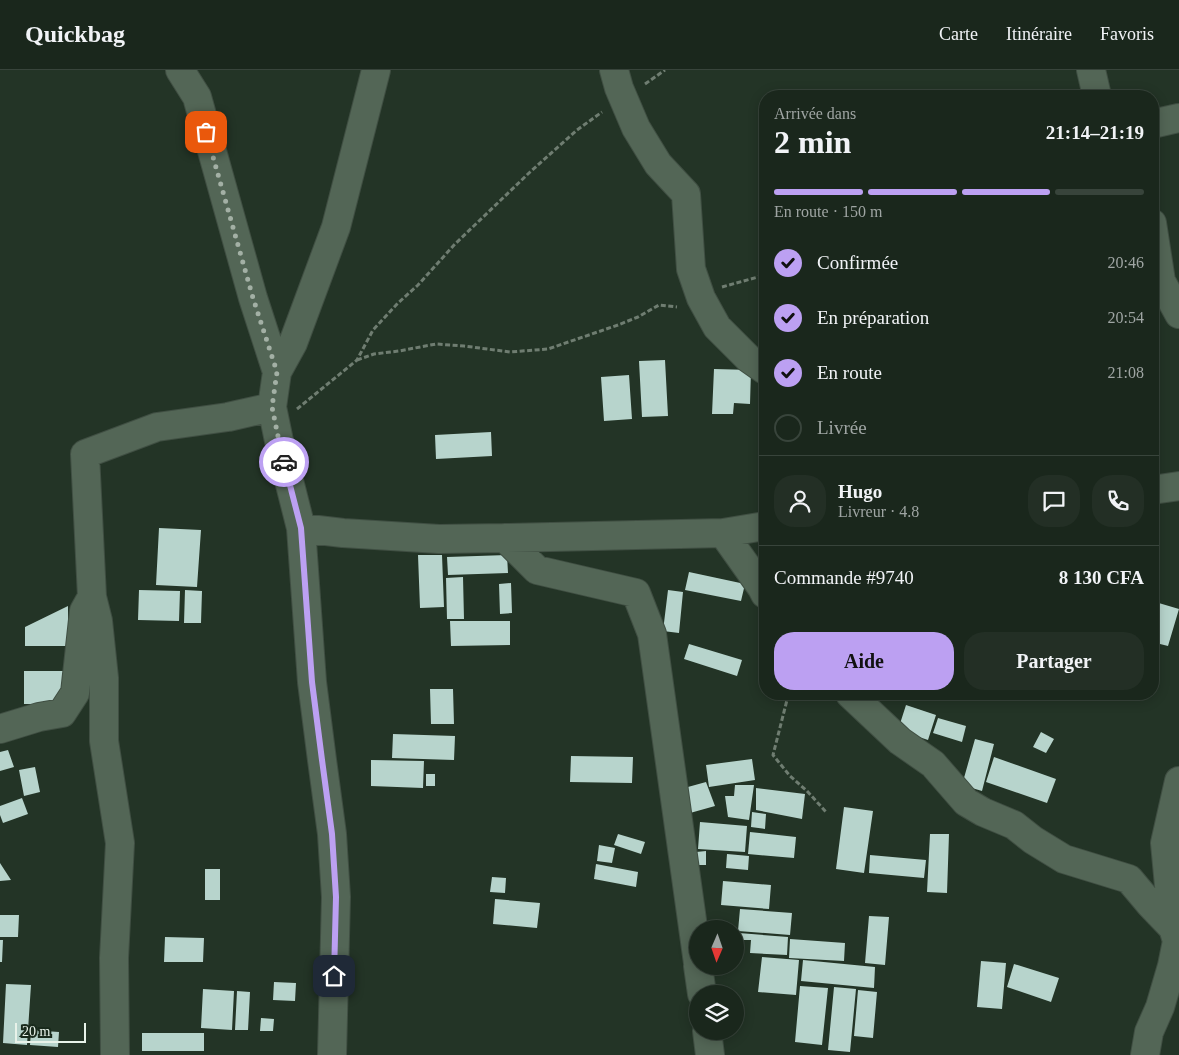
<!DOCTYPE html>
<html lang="fr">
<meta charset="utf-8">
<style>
body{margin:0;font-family:Georgia,serif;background:#232f25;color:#f1f3f6;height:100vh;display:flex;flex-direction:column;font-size:19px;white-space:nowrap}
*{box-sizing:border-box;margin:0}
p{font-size:16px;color:#9fa5a3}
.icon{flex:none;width:28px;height:28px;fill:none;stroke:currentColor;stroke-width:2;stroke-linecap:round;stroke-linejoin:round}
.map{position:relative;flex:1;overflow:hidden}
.sheet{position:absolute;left:759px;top:20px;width:400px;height:610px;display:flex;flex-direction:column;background:#1a271c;border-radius:20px;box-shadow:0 2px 12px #0003,0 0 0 1px #38443b}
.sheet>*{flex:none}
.needle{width:32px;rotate:182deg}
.fabs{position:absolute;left:689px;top:850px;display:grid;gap:10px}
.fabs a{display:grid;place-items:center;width:55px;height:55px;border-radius:50%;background:#1a271c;box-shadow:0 2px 12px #0003,0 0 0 1px #38443b;font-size:25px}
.scale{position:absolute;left:15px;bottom:12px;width:71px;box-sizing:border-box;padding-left:5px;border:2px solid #e8f2e9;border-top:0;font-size:14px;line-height:18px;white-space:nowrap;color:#e8f2e9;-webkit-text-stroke:4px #192a1c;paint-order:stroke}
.pin{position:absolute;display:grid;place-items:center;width:42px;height:42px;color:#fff;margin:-21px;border-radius:10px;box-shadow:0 2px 8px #0006}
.courier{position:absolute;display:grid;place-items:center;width:50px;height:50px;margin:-25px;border:4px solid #bca0f2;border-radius:50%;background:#fff;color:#222;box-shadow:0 1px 6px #0007}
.overview em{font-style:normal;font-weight:700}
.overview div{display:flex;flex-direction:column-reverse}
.overview{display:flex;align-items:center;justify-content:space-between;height:85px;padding:0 15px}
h1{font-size:32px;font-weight:700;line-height:38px}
.bar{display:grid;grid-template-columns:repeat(4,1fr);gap:8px 5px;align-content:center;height:60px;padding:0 15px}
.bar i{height:6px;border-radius:4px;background:#38443b}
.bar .current{background:#bca0f2}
.bar p{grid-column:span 4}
.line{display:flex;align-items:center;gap:12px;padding:0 15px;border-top:1px solid #38443b}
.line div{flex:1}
.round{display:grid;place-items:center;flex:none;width:52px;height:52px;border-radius:20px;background:#232f25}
ol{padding:0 15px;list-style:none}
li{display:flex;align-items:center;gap:15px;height:55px}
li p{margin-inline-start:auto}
li .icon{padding:5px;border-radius:50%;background:#bca0f2;color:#111;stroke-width:4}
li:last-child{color:#9fa5a3}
li i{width:28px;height:28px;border:2px solid #38443b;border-radius:50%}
.cta{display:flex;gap:10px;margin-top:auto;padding:10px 15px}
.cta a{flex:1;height:58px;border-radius:20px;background:#bca0f2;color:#111;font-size:20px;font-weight:700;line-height:58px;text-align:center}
.cta a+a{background:#232f25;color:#f1f3f6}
header{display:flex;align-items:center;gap:30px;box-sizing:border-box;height:70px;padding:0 25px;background:#1a271c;border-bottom:1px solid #38443b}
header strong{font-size:24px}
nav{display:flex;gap:28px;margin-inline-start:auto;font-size:18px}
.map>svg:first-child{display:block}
.building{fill:#b7d4cc}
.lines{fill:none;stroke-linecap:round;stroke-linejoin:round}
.minor-casing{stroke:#404f43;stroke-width:30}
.path{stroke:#6f7d71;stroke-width:3;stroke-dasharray:5 2.5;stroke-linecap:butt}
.minor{stroke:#536656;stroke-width:28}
.done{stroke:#a3b0a5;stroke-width:5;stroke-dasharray:0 9}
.route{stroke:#bca0f2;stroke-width:6}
</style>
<header>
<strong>Quickbag</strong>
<nav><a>Carte</a><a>Itinéraire</a><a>Favoris</a></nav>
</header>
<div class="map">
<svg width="1179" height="985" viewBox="0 0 1179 985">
<rect width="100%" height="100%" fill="#233426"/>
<path class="building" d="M665 290 668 346 642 347 639 291Z
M714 299 751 300 750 334 734 333 733 344H712Z
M629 305 632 349 604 351 601 307Z
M1152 341H1154L1158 376H1152Z
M491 362 492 386 436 389 435 365Z
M159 458 201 460 197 517 156 515Z
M418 485H442L444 537 420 538Z
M507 485 508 503 448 505 447 487Z
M689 502 745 514 741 531 685 520Z
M463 507 464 549H447L446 508Z
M511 513 512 543 500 544 499 514Z
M139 520 180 521 179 551 138 550Z
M185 520 202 521 201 553H184Z
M668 520 683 522 679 563 663 561Z
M1152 531 1179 539 1168 576 1152 572Z
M68 536V576H25V557Z
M450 551H510V575L451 576Z
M689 574 742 590 737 606 684 589Z
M24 601H64V634H24Z
M430 619H453L454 654H431Z
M906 635 936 645 928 670 898 660Z
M938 648 966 656 962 672 933 663Z
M1041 662 1054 669 1046 683 1033 677Z
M393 664 455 666 454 690 392 688Z
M975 669 994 674 982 721 962 715Z
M8 680 14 697 0 701V682Z
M571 686 633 687 632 713 570 712Z
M994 687 1056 709 1047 733 986 712Z
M752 689 755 710 709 717 706 695Z
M371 690 424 691 423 718 371 716Z
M35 697 40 722 24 726 19 700Z
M426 704H435V716H426Z
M706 712 715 736 683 745 677 720Z
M735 715H754L749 750 728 747 725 726H734Z
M756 718 805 724 802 749 756 740Z
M22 728 28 744 3 753 0 745V736Z
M844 737 873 741 864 803 836 799Z
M752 742 766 744 765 759 751 757Z
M700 752 747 756 745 782 698 779Z
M750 762 796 767 794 788 748 784Z
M618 764 645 772 641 784 614 775Z
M930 764H949L947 823 927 822Z
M599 775 615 778 612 793 597 791Z
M706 781V795H696V782Z
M727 784 749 786 748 800 726 798Z
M870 785 926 790 924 808 869 803Z
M0 793 11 810 0 811Z
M596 794 638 802 636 817 594 809Z
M205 799H220V830H205Z
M492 807 506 808 505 823 490 822Z
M723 811 771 815 769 839 721 835Z
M495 829 540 833 537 858 493 854Z
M740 839 792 843 790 865 738 861Z
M0 845H19L18 867H0Z
M869 846 889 847 885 895 865 893Z
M739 863 788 867 787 885 750 883 751 870H739Z
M165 867 204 868 203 892H164Z
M790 869 845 873 844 891 789 888Z
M0 870H3L2 892H0Z
M762 887 799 890 796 925 758 922Z
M803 890 875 897 874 918 801 911Z
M981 891 1006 893 1002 939 977 937Z
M1014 894 1059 908 1051 932 1007 917Z
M274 912 296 913 295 931 273 930Z
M6 914 31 915 27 975 3 973Z
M800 916 828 918 822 975 795 972Z
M834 917 856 919 850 982 828 980Z
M203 919 234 921 232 960 201 958Z
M858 920 877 922 873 968 854 966Z
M237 921 250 922 248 960H235Z
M261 948 274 949 273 961H260Z
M31 960 59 962 58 977 30 975Z
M142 963H204V981H142Z"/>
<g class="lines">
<defs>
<path id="minor" d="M180 0 197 27 253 228 277 302
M614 0 619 18 636 58 658 94 686 124 691 199 701 228 717 257 748 288 765 300
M1091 0 1097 26
M1152 54 1179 48
M1152 153 1161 211 1179 244
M1152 420 1179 416
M301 458 343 463 439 469 505 468 537 500 636 523 652 564 698 893
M723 463 762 518 765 524
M505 468 723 463 765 456
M850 624 900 671 933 694 966 732 983 742 1014 755 1033 770 1064 789 1129 809 1150 834 1173 858
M0 659 39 647 62 643 75 623 84 541 89 532
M698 896 702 924
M707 961 710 985
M115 985 114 888 120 773 104 671V608L98 551 92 527 85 384 157 357 228 347 272 337
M332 985 336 827 332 764 322 690 312 612 301 458 279 371 272 337 277 302 293 273 336 157 376 0
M1145 985 1149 962 1160 937 1172 896 1177 871 1173 858 1165 773 1179 711"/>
</defs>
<use href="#minor" class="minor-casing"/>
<path class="path" d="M645 14 665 0
M722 217 765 205
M357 290 374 284 399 281 436 274 464 276 510 282 548 279 618 255 638 247 659 235 677 237
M297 339 357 290 373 260 398 233 418 215 455 174 529 103 577 60 602 42
M787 624V630L773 685 790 706 807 721 827 743"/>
<use href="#minor" class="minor"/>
</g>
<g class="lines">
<path class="done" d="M206 62 253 228 277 302 272 337 279 371 284 392"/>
<path class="route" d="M284 392 301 458 312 612 322 690 332 764 336 827 334 906"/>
</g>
</svg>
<div class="fabs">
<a><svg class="needle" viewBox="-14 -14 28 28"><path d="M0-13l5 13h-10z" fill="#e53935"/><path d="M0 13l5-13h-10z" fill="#9fa5a3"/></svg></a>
<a><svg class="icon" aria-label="layers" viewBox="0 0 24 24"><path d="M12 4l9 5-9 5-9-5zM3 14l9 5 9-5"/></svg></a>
</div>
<div class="scale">20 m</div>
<div class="pin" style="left:206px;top:62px;background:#ea580c"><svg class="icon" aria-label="bag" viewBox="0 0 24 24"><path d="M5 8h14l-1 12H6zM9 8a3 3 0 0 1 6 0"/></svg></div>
<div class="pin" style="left:334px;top:906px;background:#1f2937"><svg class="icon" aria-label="home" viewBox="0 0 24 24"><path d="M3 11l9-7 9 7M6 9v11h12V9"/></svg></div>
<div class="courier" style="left:284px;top:392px"><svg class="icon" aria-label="car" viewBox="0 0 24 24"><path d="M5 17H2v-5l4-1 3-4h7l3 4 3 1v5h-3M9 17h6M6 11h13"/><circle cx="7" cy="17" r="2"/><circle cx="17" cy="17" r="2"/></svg></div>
<section class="sheet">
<div class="overview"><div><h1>2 min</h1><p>Arrivée dans</p></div><em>21:14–21:19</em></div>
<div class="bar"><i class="current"></i><i class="current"></i><i class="current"></i><i></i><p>En route · 150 m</p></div>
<ol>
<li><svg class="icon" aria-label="check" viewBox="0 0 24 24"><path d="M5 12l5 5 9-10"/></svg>Confirmée<p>20:46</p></li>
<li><svg class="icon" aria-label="check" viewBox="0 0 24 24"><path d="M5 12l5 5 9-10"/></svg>En préparation<p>20:54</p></li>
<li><svg class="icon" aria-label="check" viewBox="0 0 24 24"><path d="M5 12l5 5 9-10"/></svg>En route<p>21:08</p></li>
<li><i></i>Livrée</li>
</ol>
<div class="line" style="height:90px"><a class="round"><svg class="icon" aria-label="person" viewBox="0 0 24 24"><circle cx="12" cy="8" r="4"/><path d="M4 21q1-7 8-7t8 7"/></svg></a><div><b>Hugo</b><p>Livreur · 4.8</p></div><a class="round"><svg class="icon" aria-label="chat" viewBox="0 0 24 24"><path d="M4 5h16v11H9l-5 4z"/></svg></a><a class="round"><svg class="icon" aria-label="phone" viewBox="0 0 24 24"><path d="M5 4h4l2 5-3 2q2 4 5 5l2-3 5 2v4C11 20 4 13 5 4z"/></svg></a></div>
<div class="line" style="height:65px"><div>Commande #9740</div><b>8 130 CFA</b></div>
<div class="cta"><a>Aide</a><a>Partager</a></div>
</section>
</div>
